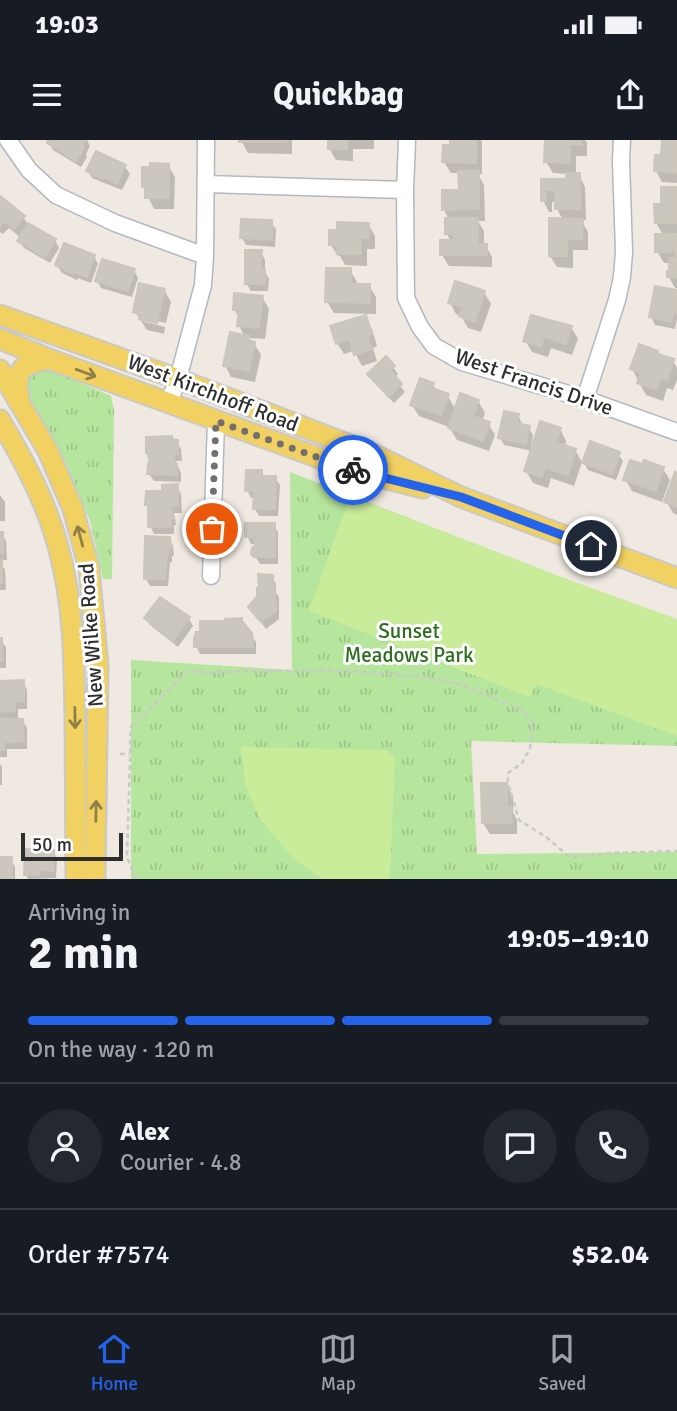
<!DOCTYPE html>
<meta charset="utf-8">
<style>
body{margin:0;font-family:Signika,sans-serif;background:#242831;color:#f1f3f6;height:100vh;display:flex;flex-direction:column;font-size:26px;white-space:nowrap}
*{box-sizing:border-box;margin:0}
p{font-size:23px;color:#9ea1a6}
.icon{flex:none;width:38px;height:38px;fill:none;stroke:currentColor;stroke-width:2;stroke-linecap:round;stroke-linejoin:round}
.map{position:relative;height:739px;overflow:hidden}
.drawer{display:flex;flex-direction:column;background:#171b24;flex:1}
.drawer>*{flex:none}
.scale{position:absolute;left:21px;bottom:18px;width:102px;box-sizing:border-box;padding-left:7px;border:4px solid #2e2e2e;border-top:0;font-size:19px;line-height:24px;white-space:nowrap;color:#2e2e2e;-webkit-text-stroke:5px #fff;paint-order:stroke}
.pin{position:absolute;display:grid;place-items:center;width:60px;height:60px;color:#fff;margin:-30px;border:4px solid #fff;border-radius:50%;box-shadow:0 2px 7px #0007}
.courier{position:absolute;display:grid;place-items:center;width:70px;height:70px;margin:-35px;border:5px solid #2563eb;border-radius:50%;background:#fff;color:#222;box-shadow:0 2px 9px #0007}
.head em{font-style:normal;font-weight:700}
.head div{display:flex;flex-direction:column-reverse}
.head{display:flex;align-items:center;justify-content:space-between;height:119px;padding:0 28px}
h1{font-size:46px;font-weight:700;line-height:52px}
.bar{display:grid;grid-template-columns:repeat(4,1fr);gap:10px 7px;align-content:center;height:84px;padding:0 28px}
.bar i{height:9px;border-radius:5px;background:#363941}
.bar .active{background:#2563eb}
.bar p{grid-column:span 4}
.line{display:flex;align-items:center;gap:18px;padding:0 28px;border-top:2px solid #363941}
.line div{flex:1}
.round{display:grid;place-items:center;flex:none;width:74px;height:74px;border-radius:37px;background:#242831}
.status{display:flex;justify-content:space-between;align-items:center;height:49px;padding:0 35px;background:#171b24;direction:ltr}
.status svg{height:19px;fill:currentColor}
header{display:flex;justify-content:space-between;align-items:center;height:91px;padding:0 28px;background:#171b24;font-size:32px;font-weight:700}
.dock{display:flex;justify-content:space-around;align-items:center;height:98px;border-top:2px solid #363941;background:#171b24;font-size:19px;color:#9ea1a6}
.dock a{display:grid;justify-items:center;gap:4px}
.dock .active{color:#2563eb}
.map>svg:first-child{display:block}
.grass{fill:url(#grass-tufts)}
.pitch{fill:#c9ec9a}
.shadow{fill:#0003}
.building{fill:#cbc7bf;stroke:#cbc5ba;stroke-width:2}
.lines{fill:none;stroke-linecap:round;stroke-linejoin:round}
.minor-casing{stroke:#b4b7c1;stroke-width:19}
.major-casing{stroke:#c9c9c9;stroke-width:23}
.path{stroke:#c9c9c9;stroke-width:2.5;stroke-dasharray:5 3.5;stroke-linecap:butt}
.minor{stroke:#fff;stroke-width:16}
.major{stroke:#f2d163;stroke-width:19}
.oneway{stroke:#908048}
.done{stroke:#726f6d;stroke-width:7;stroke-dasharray:0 12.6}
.route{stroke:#2563eb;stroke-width:9}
.labels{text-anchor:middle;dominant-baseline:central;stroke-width:6;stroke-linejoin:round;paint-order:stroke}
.street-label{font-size:21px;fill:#2e2e2e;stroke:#fff}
.park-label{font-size:21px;fill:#2c6e1b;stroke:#fff}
</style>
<div class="status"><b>19:03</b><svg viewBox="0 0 49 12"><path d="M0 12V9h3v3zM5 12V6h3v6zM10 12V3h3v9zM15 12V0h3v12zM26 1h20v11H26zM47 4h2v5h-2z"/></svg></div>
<header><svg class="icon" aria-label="menu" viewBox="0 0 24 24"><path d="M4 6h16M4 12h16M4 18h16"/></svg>Quickbag<svg class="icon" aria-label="share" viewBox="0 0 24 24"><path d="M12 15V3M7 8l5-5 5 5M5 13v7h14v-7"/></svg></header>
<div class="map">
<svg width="677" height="739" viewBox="0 0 677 739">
<defs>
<pattern id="grass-tufts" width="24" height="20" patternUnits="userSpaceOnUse" patternTransform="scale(1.75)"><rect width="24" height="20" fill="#b6e59e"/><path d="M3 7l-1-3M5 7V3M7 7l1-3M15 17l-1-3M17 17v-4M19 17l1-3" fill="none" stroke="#9dc588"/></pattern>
</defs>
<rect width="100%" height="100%" fill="#efe9e1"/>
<path class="grass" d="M46 227 111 256 114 270 112 439H103L90 381 64 319 30 262 26 249 30 233Z
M290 332 677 482V606L471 601 477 714 677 712V739H131V520L292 530Z"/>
<path class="pitch" d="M350 356 572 441 677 479V596L536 544 530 557 309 471Z
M241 607 386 610 395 618 390 739H322L291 716 260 679 245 645Z"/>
<path class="shadow" d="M50 0H87L90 6 86 14 87 17 81 27 53 10 49 3Z
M241 0H292V14L248 13Z
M330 0H374V9H353V21L336 20 329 8Z
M452 0H481L482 2V34H478L484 45 485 81H478L484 91V106H486L492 117V127L449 126 442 115 451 102 447 94 449 80 444 70 460 51V33H451L444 22 452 7Z
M546 0H585L587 3V16H576V35H579L585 47 586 80H581L588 92V110H573V128L557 127 550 116 563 80 557 69V62H552V72H549L543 60V41L567 40V34L553 33 546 22Z
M677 3V43L662 42 656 31 662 17Z
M168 25 175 37 174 69H154L143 46Z
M125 27 130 34 122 50 92 38 88 31Z
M677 49V148H675L668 136 671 133V123H664L657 111 664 96 656 83 663 66Z
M0 58 23 77 28 84 55 100 59 108 50 123 24 108 19 101 21 98 9 88 3 94 0 92Z
M271 82 276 89 275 107 246 105 242 98Z
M368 84 375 96V109H367V126L345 125 340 116H338L331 105Z
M261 112 265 120V132L269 139 268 151H251L246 143Z
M94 116 98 124 91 143 78 138 77 140 62 133 57 125Z
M134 130 138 138 132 157 101 148 97 141Z
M350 130 357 142V145L369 146 376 157V174L334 173 327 162Z
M164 150 171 162 166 183 142 178V181L165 187 164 194 147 190 135 172Z
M484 152 491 164 481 192 468 188 461 176 456 174 450 163Z
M677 152V179L675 189 655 185 651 177Z
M262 157 269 169 265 199 248 198 251 202 254 203 261 215 255 242 231 237 225 225 245 197 239 186 240 179 234 169Z
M365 177 372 189 377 206 373 208 377 221 362 226 354 211 344 214 337 203Z
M571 187 578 199 572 215 551 208 548 217 532 212 525 200Z
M657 212 660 216 673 221 677 228V240L673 250 667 248 663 261 646 255 632 229Z
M393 227 398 234 394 238 405 252 394 263 373 241 369 234Z
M433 244 436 251 447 255 456 270 478 261 485 273 482 281 488 283 495 295 489 311 457 300 449 287 419 276 412 265Z
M518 276 522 283V286L529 288 533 295 531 306H534L560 289 566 301 565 307 575 310 582 322 574 346 551 338 548 348 533 343 526 331 532 311 504 305 500 298Z
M173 301 177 302 181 309 182 321H176L181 333V342L154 341 149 334 152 325 148 313Z
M618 314 623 321 616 340 588 330 584 323Z
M663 329 670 340 662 362 632 351 625 339Z
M261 332 264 338H275L280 345 278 376H259L255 369V357L251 358 247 350Z
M677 335V375L673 373 666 361Z
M177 346 181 354 182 373H174L176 385H174V394H154L150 386V369L147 364Z
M0 355 5 362V381H0Z
M274 385 278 392V424H260L253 413 259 404H251L247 396Z
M0 394H2L6 401 7 420H0Z
M169 398 173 406 174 415 172 416V422H170L168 446H150L146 439Z
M0 421 5 430 6 450H0Z
M272 437 276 444V453L279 457V479L266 489 250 467 258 457 260 449Z
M160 459 189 479 193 486 178 507 150 485 146 478Z
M246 487 256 502V514H200L196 506Z
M0 500 6 507V528H0Z
M0 542H23L27 550V569H18V580H22L27 588V609H7V617H0Z
M0 624 2 627V645H0Z
M506 644 513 656V672L517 680V694H490L483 683Z
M53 711 57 719 56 738 28 739 26 735Z
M0 719H11L15 727V739H0Z"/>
<path class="building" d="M48 0H85L82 6 84 8 76 21 47 3Z
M239 0H286V2H239Z
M328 0H347V9H328Z
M450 0H476V23L442 22 443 5H450Z
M545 0H581V5L570 4V23L544 22Z
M662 0 677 1V33L654 31 655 15H661Z
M96 11 126 25 117 44 104 37 103 39 86 31Z
M150 23 169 24V58H145V47H142V27H150Z
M458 31H479V69L442 70V50H459Z
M566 33H580V69H555V50H546V61H541V39H566Z
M661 47H677V83H655L654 64H661Z
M0 56 25 76 14 89 4 81 0 87Z
M445 78H478V104H487V115H440V100H454V94H445Z
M549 78 583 79 582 99H567V116H549Z
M241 79 272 80V100L240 98Z
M337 82 369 83V98H361V114H337V105H329V90H337Z
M28 83 56 99 45 117 17 101Z
M655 94H677V137H667V131H669V118H676V112H655Z
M64 103 95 115 87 137 74 132 73 134 55 125Z
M245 110H262L261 130H265V144H245Z
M102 119 135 129 128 151 95 141Z
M326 128H351V144H370V163L325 162Z
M455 141 485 151 475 182 459 176 462 167 448 163Z
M139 143 165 149 157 183 139 179 140 174 133 172Z
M655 146 677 150V171L676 173H673L671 182 649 177Z
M234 153 263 156 259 188 237 186 239 170H233Z
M366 175 372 194 368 196 372 209 354 215 349 199 336 204 330 186Z
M531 175 572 186 566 204 544 197 541 207 523 201Z
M230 192 249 196 248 200 255 202 249 231 223 226Z
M639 204 658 211V214L674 219 667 240 661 237 656 250 637 243 641 233 630 229Z
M386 216 395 226 390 230 402 244 389 257 367 234Z
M420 238 434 243 432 248 449 254 441 275 410 265Z
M460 253 479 260 473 276 490 282 483 301 448 288Z
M504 271 519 274 517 283 530 286 526 304 498 298Z
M540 281 561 288 556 302 576 309 568 335 545 328 542 337 524 331Z
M172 296V299L178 300V314H173L175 323 177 324V335L147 334 148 323H150L148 315 150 314 146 313V297Z
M590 301 620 312 612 334 582 323Z
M630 320 642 324 644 320 664 327 656 351 623 340Z
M246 330H262V336H276L275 369H253L254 350 245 351Z
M675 332 677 333V367L664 362Z
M178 344V366H171L173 378H171V387H148V365H145L146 351H162V345Z
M245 383H275V417H254L251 414 252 408 255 405V397H245Z
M0 392H3V413H0Z
M145 396 170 397 171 408H168V415H167L165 439H144Z
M2 420V443H0V421Z
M258 434 273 435V448L275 447 276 471 261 482 248 467 257 456V448H259Z
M160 457 190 477 173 501 144 478Z
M242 478V481L252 493 253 507H194V499L196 492H200V481H225V479Z
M0 498H2V521H0Z
M24 540V562H15V571L0 572V541Z
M0 579H23L24 602H4V610H0Z
M481 643H507V667L511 666 512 683H482Z
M25 709 54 710 53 731 39 730V735H24Z
M0 717H12V739H0Z"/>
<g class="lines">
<defs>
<path id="minor" d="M8 0 29 30 56 55 115 83 205 116
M407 0 405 50 406 158 420 187 434 206 462 222 585 259 677 292
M206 44 405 50
M585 259 617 160 622 137 624 112 621 21 622 0
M169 262 178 239 203 145 205 116 206 0
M211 436 216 281"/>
<path id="major" d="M0 175 178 239 371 313 461 357 677 438
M0 199 49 219 355 331 423 348
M0 230 48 311 73 369 89 428 98 525 95 739
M19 258C14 228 22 225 49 219
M0 280C24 321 47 363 59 410 74 466 74 522 75 579 75 632 76 686 76 739"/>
</defs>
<use href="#minor" class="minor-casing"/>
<use href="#major" class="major-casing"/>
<path class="path" d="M120 614H130
M136 739 127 717 131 587 188 531 212 533 241 531H347L418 536 459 544 522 570 533 583 530 608 522 623 508 633V643L519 680 546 697 571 718 611 713 677 711"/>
<use href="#minor" class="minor"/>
<use href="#major" class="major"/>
</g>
<defs><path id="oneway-shaft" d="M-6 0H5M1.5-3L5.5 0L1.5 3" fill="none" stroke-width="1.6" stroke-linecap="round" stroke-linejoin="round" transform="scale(1.75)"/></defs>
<g class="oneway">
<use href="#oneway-shaft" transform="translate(86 233) rotate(20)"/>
<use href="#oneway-shaft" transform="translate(80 396) rotate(-105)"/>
<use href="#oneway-shaft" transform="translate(75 578) rotate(89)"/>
<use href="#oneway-shaft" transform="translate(96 671) rotate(-89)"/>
</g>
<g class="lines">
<path class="done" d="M212 389 216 281 353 330"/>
<path class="route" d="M353 330 461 357 591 406"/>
</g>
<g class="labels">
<g class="street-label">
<text transform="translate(534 242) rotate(19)">West Francis Drive</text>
<text transform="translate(213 253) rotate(21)">West Kirchhoff Road</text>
<text transform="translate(91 495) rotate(-94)">New Wilke Road</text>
</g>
<g class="park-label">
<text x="409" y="491">Sunset<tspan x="409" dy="24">Meadows Park</tspan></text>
</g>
</g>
</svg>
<div class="scale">50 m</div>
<div class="pin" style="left:212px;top:389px;background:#ea580c"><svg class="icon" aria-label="bag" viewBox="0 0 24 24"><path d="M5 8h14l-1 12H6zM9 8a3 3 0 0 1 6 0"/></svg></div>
<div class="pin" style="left:591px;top:406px;background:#1f2937"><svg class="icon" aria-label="home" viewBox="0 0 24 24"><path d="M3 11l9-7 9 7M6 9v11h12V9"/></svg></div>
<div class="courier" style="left:353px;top:330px"><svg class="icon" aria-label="bike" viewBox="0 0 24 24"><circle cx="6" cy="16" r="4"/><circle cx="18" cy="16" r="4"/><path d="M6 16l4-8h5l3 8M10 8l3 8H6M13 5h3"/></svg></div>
</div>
<section class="drawer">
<div class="head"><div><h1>2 min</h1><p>Arriving in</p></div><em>19:05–19:10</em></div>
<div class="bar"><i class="active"></i><i class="active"></i><i class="active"></i><i></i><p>On the way · 120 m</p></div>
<div class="line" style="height:126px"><a class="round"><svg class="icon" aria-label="person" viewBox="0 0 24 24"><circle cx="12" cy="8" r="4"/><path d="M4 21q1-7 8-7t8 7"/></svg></a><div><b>Alex</b><p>Courier · 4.8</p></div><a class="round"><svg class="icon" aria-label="chat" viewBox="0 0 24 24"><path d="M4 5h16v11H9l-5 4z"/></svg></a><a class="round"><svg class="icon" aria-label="phone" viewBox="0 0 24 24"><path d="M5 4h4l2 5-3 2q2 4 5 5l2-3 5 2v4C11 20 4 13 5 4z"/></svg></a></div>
<div class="line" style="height:91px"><div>Order #7574</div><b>$52.04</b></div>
</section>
<nav class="dock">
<a class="active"><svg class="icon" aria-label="home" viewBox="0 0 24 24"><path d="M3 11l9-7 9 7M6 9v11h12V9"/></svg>Home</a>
<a><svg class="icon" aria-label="map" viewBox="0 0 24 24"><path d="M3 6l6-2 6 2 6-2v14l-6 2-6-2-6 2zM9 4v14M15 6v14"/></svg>Map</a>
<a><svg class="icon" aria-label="saved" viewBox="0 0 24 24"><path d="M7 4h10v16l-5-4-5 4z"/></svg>Saved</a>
</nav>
